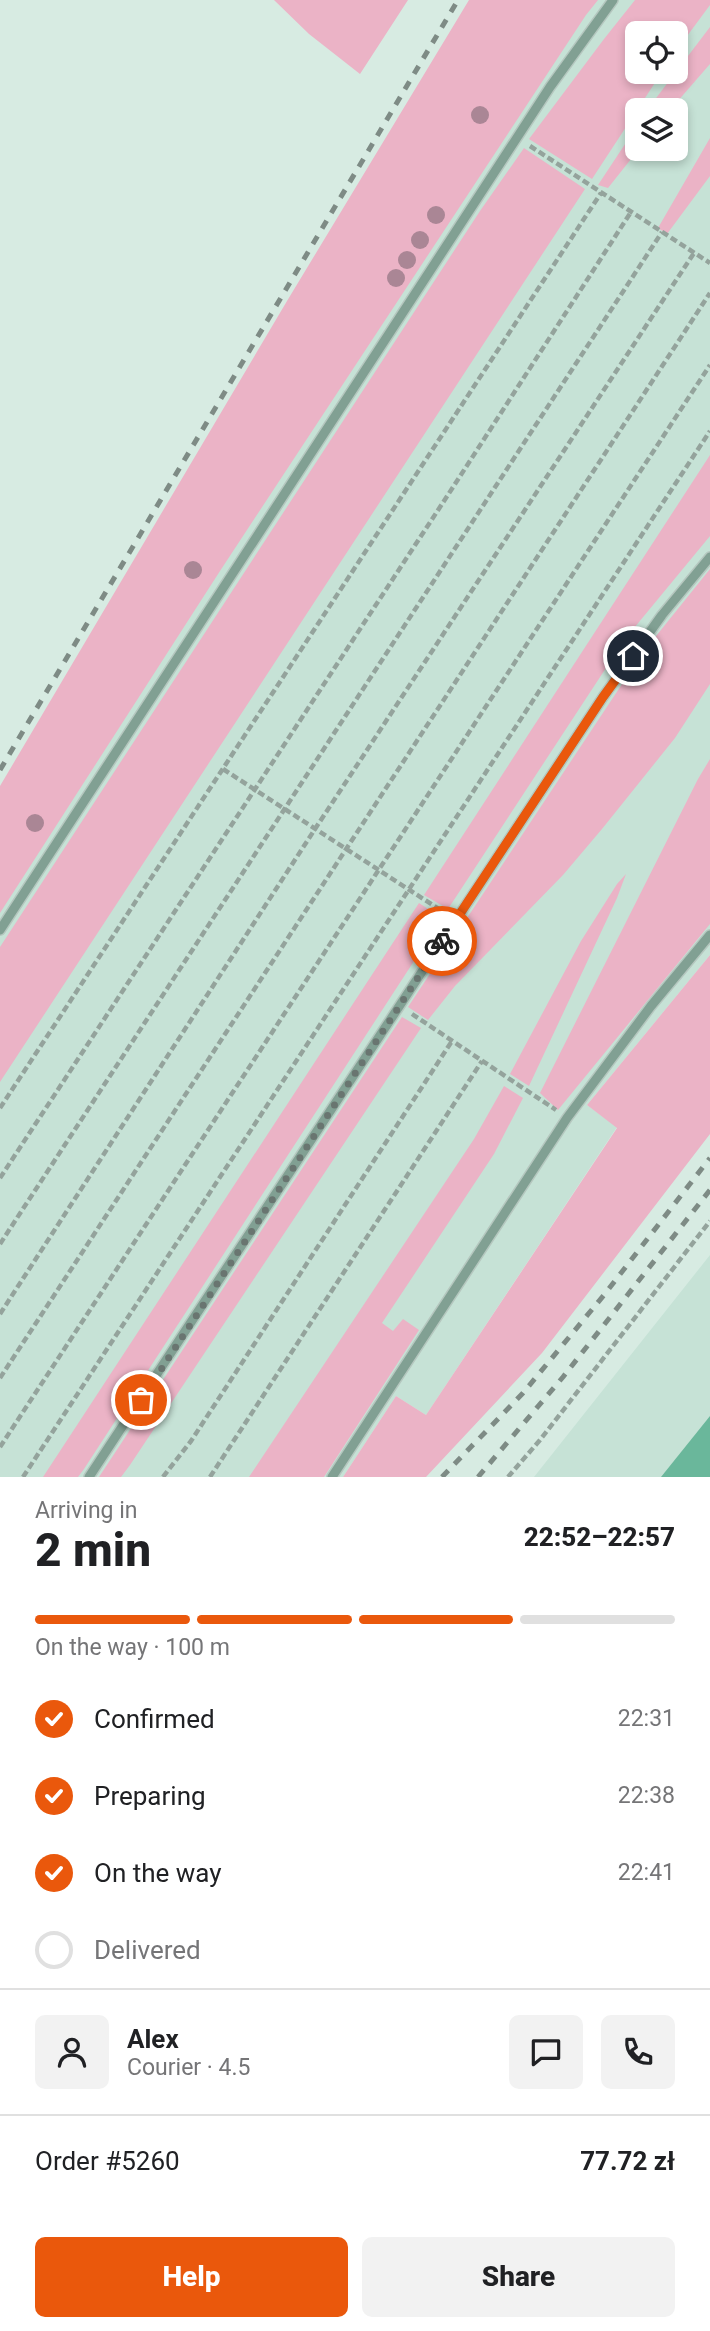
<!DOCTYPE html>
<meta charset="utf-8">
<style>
body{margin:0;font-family:Roboto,sans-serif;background:#f2f2f2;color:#202124;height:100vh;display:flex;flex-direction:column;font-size:26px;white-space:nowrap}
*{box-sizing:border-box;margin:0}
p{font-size:23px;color:#757577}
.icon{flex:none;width:38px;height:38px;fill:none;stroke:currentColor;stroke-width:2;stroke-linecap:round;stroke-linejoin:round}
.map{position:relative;height:1477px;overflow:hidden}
.side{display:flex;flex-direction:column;background:#fff;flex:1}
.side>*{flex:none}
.fabs{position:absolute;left:625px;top:21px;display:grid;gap:14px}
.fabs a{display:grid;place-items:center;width:63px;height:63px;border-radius:10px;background:#fff;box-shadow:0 4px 10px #0003;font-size:35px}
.pin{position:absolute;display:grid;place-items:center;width:60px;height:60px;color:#fff;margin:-30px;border:4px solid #fff;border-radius:50%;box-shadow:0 2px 7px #0007}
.courier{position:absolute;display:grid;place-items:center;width:70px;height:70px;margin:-35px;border:5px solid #ea580c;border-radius:50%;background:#fff;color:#222;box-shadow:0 2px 9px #0007}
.head em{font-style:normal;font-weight:800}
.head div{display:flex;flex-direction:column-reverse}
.head{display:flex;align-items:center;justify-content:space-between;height:119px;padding:0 35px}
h1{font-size:46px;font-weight:800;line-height:52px}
.bar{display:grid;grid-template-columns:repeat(4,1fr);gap:10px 7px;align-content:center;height:84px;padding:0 35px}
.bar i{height:9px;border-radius:5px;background:#e0e0e0}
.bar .active{background:#ea580c}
.bar p{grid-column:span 4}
.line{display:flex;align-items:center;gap:18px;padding:0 35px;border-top:2px solid #e0e0e0}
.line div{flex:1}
.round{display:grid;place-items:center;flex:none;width:74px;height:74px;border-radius:10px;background:#f2f2f2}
ol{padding:0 35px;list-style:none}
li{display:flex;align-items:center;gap:21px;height:77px}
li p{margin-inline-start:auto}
li .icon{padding:7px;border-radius:50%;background:#ea580c;color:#fff;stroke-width:4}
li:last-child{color:#757577}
li i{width:38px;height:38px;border:4px solid #e0e0e0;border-radius:50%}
.action{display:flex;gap:14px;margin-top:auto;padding:14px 35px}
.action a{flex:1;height:80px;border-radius:10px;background:#ea580c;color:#fff;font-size:28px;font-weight:800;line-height:80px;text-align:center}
.action a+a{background:#f2f2f2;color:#202124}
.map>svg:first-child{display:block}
.built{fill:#c6e2d6;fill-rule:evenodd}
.green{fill:#ebb3c6}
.building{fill:#6ab79b}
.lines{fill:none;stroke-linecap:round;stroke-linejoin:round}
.service-casing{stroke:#b5c7bf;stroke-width:12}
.path{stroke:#94a39c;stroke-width:4.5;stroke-dasharray:7 3.5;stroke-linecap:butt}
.service{stroke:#81a093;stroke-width:9}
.rail{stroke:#7e8b85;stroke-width:5;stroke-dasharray:9 9;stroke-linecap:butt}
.tree{fill:#aa8695}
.done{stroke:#697570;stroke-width:7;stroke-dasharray:0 12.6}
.route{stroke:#ea580c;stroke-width:9}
</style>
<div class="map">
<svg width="710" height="1477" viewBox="0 0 710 1477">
<rect width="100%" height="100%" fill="#d7ebe2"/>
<path class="built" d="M489 0H710V955L587 1105 617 1127 426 1415 396 1396 343 1477H0V822ZM637 33H676V72H637ZM637 110H676V149H637Z
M710 1255V1477H534Z"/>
<path class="green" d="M274 0H408L360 74 309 34Z
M469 0H598L586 15 220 571 0 913V786L287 301Z
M635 0H710V5L676 51V33H637V72H662L592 179 529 139 604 39Z
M710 27V64L670 110H647Z
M637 126V149H639L608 188 598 185Z
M710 138V176L667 234 658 228Z
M524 148 585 189 0 1082V947L480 211Z
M710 455V536L625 639 448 909 424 895Z
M710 569V684L675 738 602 829 563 875 455 986 428 1020 408 1007 644 651Z
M710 759V924L558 1110 540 1093 698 779Z
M626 874 617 898 529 1086 510 1074 581 941 617 884Z
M419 903 442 918 84 1469 78 1477H43Z
M710 955V1134L542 1353 426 1477H343L396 1396 426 1415 617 1128 587 1105Z
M402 1017 421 1028 130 1465 121 1477H99Z
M504 1086 523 1098 494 1154 382 1323 393 1331 403 1319 419 1330 324 1477H249L474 1139Z"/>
<path class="building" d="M710 1416V1477H661Z"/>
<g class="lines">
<defs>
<path id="service" d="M0 930 550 87 613 0
M89 1477 603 697 662 615 710 557
M332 1477 567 1118 651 1006 710 935"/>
</defs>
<use href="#service" class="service-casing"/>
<path class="path" d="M530 146 710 263
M223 769 445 913
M412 1014 556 1110
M0 1108 601 193
M0 1178 444 501 631 212
M0 1244 662 232
M0 1314 315 829 694 253
M0 1378 710 293
M0 1447 710 365
M23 1477 710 431
M163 1477 191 1441 452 1041
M210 1477 482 1061
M508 1477 540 1440 710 1221"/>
<use href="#service" class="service"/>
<path class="rail" d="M0 770 458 0
M442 1477 523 1393 604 1295 710 1158
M478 1477 563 1377 710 1190"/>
</g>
<g class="tree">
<circle cx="480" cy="115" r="9"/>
<circle cx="436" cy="215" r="9"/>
<circle cx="420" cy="240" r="9"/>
<circle cx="407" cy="260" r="9"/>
<circle cx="396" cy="278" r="9"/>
<circle cx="193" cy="570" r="9"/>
<circle cx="35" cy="823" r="9"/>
</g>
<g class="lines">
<path class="done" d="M141 1400 442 941"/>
<path class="route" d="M442 941 603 697 633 656"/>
</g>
</svg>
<div class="fabs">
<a><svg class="icon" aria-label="locate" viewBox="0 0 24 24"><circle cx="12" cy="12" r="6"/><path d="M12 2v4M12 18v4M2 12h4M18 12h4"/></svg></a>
<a><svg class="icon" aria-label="layers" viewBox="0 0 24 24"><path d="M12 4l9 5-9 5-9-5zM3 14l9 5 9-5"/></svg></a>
</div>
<div class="pin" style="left:141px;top:1400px;background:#ea580c"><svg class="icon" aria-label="bag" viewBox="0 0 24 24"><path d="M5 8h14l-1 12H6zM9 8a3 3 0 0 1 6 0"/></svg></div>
<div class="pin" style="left:633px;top:656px;background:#1f2937"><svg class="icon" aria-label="home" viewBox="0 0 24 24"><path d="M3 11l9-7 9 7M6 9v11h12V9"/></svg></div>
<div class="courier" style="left:442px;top:941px"><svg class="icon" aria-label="bike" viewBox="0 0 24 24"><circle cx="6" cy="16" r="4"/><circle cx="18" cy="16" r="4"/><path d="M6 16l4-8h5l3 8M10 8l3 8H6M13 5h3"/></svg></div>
</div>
<section class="side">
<div class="head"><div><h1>2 min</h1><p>Arriving in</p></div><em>22:52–22:57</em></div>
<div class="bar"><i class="active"></i><i class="active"></i><i class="active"></i><i></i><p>On the way · 100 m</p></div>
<ol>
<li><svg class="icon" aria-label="check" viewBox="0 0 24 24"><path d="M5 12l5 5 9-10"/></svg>Confirmed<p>22:31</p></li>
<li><svg class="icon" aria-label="check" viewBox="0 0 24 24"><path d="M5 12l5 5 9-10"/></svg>Preparing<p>22:38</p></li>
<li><svg class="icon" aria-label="check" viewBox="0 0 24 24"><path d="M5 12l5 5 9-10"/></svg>On the way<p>22:41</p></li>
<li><i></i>Delivered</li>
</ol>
<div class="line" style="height:126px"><a class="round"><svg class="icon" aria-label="person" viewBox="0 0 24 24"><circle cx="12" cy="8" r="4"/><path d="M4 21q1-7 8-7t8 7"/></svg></a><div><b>Alex</b><p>Courier · 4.5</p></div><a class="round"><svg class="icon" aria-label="chat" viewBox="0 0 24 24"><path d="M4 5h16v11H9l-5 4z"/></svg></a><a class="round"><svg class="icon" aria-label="phone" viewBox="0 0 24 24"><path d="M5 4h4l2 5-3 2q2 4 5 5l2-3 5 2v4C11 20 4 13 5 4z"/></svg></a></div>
<div class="line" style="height:91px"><div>Order #5260</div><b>77.72 zł</b></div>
<div class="action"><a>Help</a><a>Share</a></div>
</section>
